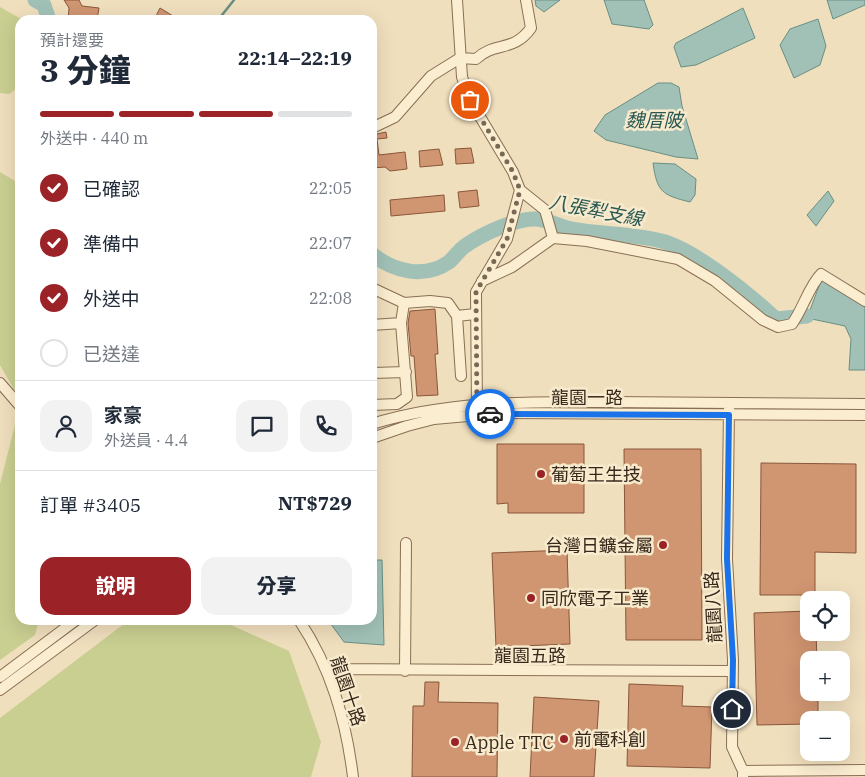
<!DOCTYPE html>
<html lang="zh-TW">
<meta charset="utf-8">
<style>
body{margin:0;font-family:"IBM Plex Serif","Noto Sans TC",serif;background:#f2f2f3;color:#1f2937;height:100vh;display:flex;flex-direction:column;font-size:19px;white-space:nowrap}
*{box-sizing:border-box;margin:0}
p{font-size:16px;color:#747a83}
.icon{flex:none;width:28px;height:28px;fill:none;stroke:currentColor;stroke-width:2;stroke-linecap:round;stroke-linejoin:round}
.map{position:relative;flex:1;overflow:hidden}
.details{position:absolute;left:15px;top:15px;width:362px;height:610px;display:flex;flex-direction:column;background:#fff;border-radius:15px;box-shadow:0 5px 20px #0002}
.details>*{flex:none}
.fabs{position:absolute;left:800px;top:591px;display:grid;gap:10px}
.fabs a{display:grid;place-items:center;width:50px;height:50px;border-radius:10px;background:#fff;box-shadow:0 5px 20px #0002;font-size:25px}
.pin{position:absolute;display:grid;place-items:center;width:42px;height:42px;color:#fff;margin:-21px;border:2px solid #fff;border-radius:50%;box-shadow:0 1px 5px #0007}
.courier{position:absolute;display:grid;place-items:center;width:50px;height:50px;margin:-25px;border:4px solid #1a73e8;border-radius:50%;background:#fff;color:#222;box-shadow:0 1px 6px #0007}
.headline em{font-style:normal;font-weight:800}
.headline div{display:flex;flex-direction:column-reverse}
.headline{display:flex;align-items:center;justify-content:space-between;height:85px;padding:0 25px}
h1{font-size:32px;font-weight:800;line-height:38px}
.bar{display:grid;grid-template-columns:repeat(4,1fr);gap:8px 5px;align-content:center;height:60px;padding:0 25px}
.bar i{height:6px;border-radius:4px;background:#e0e1e3}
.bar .on{background:#9b2227}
.bar p{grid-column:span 4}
.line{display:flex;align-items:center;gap:12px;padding:0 25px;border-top:1px solid #e0e1e3}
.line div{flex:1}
.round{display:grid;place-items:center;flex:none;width:52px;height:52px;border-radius:15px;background:#f2f2f3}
ol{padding:0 25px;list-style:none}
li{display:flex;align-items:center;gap:15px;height:55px}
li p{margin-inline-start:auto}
li .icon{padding:5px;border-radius:50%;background:#9b2227;color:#fff;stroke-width:4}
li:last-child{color:#747a83}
li i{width:28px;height:28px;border:2px solid #e0e1e3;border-radius:50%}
.cta{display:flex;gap:10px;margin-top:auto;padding:10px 25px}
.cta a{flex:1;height:58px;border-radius:15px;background:#9b2227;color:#fff;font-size:20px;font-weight:800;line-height:58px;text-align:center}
.cta a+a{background:#f2f2f3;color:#1f2937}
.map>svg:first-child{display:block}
.green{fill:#c9ce91}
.water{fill:#a1c1b7;stroke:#688f84}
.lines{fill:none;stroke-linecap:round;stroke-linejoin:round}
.stream{stroke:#688f84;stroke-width:2.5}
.river{stroke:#a1c1b7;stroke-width:15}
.building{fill:#d09571;stroke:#89573a}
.minor-casing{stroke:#896f55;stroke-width:12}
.minor{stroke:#fbedd0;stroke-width:10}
.done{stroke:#786854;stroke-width:5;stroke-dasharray:0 9}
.route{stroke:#1a73e8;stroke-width:6}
.poi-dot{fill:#9b2227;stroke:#f7eacd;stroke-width:2}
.labels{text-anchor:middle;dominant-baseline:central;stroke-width:5;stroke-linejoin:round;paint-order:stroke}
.street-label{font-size:18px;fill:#37281b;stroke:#f7eacd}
.poi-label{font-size:18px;fill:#37281b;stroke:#f7eacd;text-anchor:start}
.water-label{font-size:19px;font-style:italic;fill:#295853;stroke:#f7eacd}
</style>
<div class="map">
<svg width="865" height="777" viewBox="0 0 865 777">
<rect width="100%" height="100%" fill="#f0dfbd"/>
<path class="green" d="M0 7 23 20H20V86L9 94 0 93Z
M0 172 20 184V400L0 365Z
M20 405V620H39L35 635 0 660V484Z
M129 620H220L289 651 321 742 311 777H0V718Z"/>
<path class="water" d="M535 0H560L544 12 536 6Z
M604 0H644L653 25 649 29 612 24Z
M827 0H865V5L833 19Z
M743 8 755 38 696 65 681 67 674 47 676 43Z
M818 19 826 46 820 65 794 78 780 45 790 29Z
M658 83H671L679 87 682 106 698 159 676 157 606 140 594 131 605 115Z
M653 163 675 164 696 179 695 195 690 202C662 195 657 192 653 163Z
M828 191 834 201 816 226 807 215Z
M822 278 865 305V370H849L851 339 845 326 807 318Z
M373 560H382L384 645 344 642 328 620H372Z"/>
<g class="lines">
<path class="stream" d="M218 20 234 0"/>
<path class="river" d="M35 0 44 5 49 20
M372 254C394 272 425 279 449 262 455 257 459 250 465 246 482 234 514 219 535 219 547 219 560 227 571 229 602 235 634 233 665 242 699 253 750 295 776 319L807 316"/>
</g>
<path class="building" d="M64 0H79L82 6 99 8 97 20H68L69 8Z
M160 8 173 16 171 20H154Z
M386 132 387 138 377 139 379 155 405 152 407 169 390 171 385 167 372 168V135Z
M471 148 474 163 456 164 455 149Z
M439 149 443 165 420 167 419 151Z
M477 190 479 206 460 208 458 192Z
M444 195 445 211 391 216 390 200Z
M435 309 438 354H435L438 395 417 396 414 356H411L408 323 410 311Z
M497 444H584V513H508V503L497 504Z
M624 449H701L702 640H626Z
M761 463 856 464V553L815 552V595H760Z
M567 550 570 644 496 647 492 553Z
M809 611V632H816L817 660H809V692H818V720H809V724L757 725 754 613Z
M425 682H439L438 702 498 703 497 777H412L413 706H424Z
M629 684 683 686 682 706 712 707 710 768 627 766Z
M534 697 599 701 594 777H530Z"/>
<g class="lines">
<defs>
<path id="minor" d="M457 0 462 77 470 100 513 172 520 190 507 239 476 292 477 411
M372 128 395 117 431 76 460 58 476 59C495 41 513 53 531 28L526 0
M520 190 545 210 553 238
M482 281 512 267 553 238 587 241 678 259 715 281 763 320 778 327 792 324C803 309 809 286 821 274L865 301
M372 288 404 303 430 301 448 303 457 316 475 314
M457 316 461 376
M372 325 401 323
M372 373 406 372
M0 383 20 406
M372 405 397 404 407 397 401 323 404 303
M729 409 727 559 733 660 732 747 743 771V777
M372 424C450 400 530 402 610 402 695 402 780 403 865 404
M372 438 407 426 434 419 501 413 865 415
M299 620C331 668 346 720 353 777
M327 669 733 671
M405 671 406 543
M0 677 76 620
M0 690 95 620
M743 771 865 770"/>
</defs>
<use href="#minor" class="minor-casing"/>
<use href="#minor" class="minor"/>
</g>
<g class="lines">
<path class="done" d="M470 100 513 172 520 190 507 239 476 292 477 414H490"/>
<path class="route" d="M490 414 729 415 727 559 733 660 732 709"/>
</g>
<g class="poi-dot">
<circle cx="541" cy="474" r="5"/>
<circle cx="663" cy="545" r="5"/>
<circle cx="531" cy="598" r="5"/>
<circle cx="564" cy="739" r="5"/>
<circle cx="455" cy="742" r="5"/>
</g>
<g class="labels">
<g class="street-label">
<text x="587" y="397">龍園一路</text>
<text transform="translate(713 607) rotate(-93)">龍園八路</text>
<text x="530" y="655">龍園五路</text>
<text transform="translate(348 691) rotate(71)">龍園十路</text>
</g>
<g class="poi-label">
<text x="551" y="474">葡萄王生技</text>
<text x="653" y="545" text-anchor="end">台灣日鑛金屬</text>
<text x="541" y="598">同欣電子工業</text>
<text x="574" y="739">前電科創</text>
<text x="465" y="742">Apple TTC</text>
</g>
<g class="water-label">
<text x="654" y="120">魏厝陂</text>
<text transform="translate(596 210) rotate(11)">八張犁支線</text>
</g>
</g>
</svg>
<div class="fabs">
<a><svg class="icon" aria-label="locate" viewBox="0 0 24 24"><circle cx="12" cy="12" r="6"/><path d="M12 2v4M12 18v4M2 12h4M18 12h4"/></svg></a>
<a>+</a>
<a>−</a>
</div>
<div class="pin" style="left:470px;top:100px;background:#ea580c"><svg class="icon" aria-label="bag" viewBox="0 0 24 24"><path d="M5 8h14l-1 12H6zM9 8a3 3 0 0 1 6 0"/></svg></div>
<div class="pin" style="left:732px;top:709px;background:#1f2937"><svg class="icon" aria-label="home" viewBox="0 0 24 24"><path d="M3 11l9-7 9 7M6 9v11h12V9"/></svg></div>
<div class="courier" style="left:490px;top:414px"><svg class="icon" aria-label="car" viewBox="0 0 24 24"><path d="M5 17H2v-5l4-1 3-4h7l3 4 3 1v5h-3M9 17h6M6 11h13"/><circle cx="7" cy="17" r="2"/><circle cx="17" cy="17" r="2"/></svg></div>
<section class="details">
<div class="headline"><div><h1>3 分鐘</h1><p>預計還要</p></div><em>22:14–22:19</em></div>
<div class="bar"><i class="on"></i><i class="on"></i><i class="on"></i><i></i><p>外送中 · 440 m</p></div>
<ol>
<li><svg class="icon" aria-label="check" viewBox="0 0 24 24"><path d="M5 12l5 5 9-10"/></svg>已確認<p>22:05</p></li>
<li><svg class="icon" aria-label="check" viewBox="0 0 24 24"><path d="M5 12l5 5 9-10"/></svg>準備中<p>22:07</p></li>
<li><svg class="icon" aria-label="check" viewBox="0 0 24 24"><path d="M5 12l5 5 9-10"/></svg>外送中<p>22:08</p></li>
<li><i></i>已送達</li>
</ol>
<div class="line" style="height:90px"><a class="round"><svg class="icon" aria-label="person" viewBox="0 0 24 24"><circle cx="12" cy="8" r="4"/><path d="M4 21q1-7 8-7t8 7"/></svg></a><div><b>家豪</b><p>外送員 · 4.4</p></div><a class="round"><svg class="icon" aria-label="chat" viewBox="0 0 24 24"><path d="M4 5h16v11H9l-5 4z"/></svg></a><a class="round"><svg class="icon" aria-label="phone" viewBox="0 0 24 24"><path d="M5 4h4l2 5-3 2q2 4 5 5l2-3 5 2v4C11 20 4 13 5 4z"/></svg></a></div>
<div class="line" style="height:65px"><div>訂單 #3405</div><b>NT$729</b></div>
<div class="cta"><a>說明</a><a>分享</a></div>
</section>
</div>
